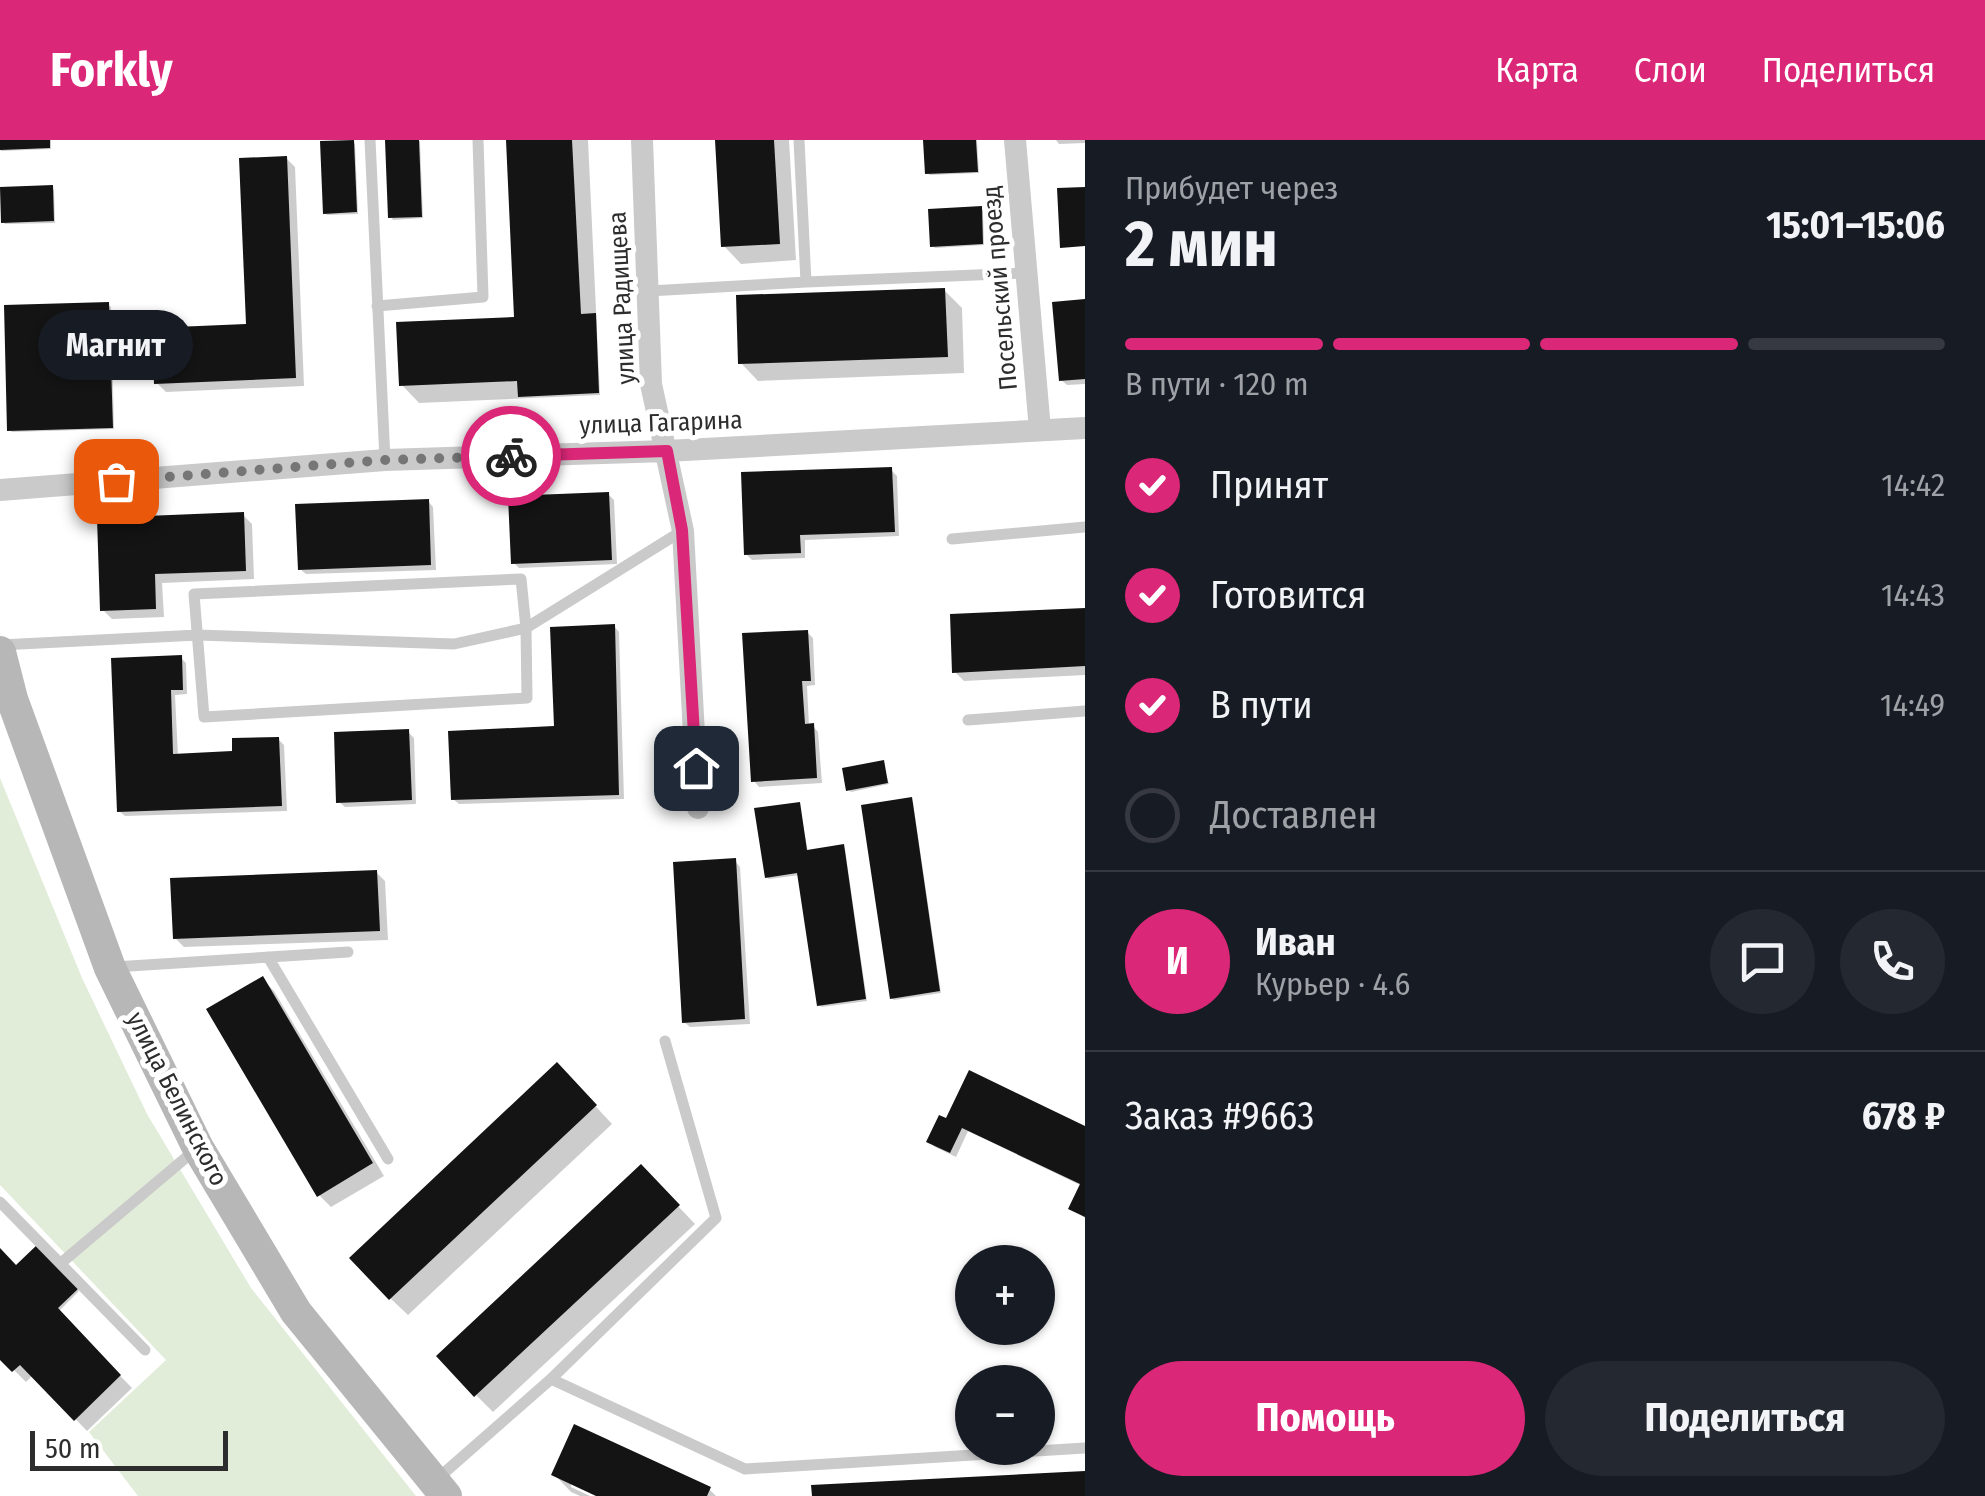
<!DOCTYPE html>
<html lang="ru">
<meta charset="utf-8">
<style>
body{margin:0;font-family:"Fira Sans Condensed",sans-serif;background:#242831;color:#f1f3f6;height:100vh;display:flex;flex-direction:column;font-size:38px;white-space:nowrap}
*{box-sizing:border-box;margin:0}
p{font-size:32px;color:#9ea1a6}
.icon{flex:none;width:55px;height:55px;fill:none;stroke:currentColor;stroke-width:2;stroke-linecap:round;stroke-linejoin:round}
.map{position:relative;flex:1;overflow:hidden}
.side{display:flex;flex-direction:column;background:#171b24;width:900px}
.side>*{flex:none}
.tools{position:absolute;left:955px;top:1105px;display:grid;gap:20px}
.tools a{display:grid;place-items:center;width:100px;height:100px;border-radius:50%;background:#171b24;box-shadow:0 2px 8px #0004;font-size:50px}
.scale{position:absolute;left:30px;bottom:25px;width:198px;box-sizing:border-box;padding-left:10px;border:5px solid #2d2d2d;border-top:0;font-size:28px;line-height:35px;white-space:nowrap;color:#2d2d2d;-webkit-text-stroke:8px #fff;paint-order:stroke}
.pin{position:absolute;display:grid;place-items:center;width:85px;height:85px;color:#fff;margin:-42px;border-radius:20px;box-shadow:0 5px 15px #0006}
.courier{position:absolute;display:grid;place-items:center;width:100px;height:100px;margin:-50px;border:8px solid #db2777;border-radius:50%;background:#fff;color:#222;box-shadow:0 2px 12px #0007}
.bubble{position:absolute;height:70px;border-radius:35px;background:#171b24;box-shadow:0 2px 8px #0004;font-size:32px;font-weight:700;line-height:70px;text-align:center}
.summary em{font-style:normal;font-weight:700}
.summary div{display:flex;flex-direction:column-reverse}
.summary{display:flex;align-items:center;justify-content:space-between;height:170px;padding:0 40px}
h1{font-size:65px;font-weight:700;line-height:75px}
.bar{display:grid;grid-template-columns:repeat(4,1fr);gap:15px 10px;align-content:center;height:120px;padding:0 40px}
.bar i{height:12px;border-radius:8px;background:#363941}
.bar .active{background:#db2777}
.bar p{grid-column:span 4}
.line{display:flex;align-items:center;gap:25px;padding:0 40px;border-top:2px solid #363941}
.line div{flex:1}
.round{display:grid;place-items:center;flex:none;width:105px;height:105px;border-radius:52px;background:#242831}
ol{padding:0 40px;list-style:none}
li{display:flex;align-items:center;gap:30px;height:110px}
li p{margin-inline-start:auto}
li .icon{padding:10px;border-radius:50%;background:#db2777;color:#fff;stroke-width:4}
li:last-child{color:#9ea1a6}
li i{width:55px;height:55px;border:5px solid #363941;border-radius:50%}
.primary-button{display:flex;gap:20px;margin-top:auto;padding:20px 40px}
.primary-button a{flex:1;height:115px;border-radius:60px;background:#db2777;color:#fff;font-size:40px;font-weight:700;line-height:115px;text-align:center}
.primary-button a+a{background:#242831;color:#f1f3f6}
header{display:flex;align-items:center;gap:60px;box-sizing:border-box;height:140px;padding:0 50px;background:#db2777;color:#fff}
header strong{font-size:48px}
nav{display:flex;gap:55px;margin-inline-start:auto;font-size:35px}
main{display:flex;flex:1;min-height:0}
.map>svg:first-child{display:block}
.green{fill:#e1ecd9}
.shadow{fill:#0003}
.building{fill:#141414}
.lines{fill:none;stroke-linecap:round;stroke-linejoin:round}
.lane{stroke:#cacaca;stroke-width:11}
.street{stroke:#cacaca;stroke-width:22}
.secondary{stroke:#b7b7b7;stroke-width:32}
.done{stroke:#767676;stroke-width:10;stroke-dasharray:0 18}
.route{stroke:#db2777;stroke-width:12}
.labels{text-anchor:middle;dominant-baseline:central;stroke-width:10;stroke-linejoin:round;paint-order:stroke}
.street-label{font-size:25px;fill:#2d2d2d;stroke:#fff}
</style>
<header>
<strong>Forkly</strong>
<nav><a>Карта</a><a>Слои</a><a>Поделиться</a></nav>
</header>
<main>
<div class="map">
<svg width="1085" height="1356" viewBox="0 0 1085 1356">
<rect width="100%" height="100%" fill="#fff"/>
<path class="green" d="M0 638 82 838 147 974 251 1148 416 1356H138L89 1292 166 1220 0 1045Z"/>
<path class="shadow" d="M0 0H51V9L1 11Z
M387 0 420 1 423 78 393 80 391 77Z
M508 0H588L600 255 419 263 402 245 517 179Z
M717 0H789L796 120 741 124 724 106Z
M926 0H977L979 33 930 35 927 33Z
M1056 0H1085V3L1059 4Z
M353 2 355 4 358 74 327 75 325 73Z
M286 18 295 27 304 246 166 252 157 243 249 187Z
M52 48 54 50 55 83 5 84 3 82Z
M981 69 983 71 984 105 935 108 933 106Z
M944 150 962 168 964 233 758 241 741 223Z
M1085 162V244L1067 245 1061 240Z
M108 165 111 167 114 289 12 292 10 290Z
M891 330 897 336 899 396 805 400V418L752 420 746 414Z
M608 354 614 360 617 424 519 428 513 422Z
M428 361 433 367 436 430 306 434 300 429Z
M243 375 252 384 254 439 162 443 164 477 112 479 103 470 99 380Z
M1085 470V535L964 541 955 532Z
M614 486 619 492 624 659 459 664 453 659 556 589Z
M807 492 813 498 815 545 807 546 809 586H813L818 592 822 643 759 647 754 641Z
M181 518 186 523 187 554 175 555 178 616 235 614 278 599 284 605 287 671 125 676 119 671Z
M408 592 414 598 416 664 345 667 339 662Z
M883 623 889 644 851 652 849 650Z
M911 660 913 662 941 853 894 860 892 858Z
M799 664 808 712 843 707 845 709 867 861 822 867 819 865 800 735 769 739 767 737Z
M735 721 740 727 750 884 690 887 684 882Z
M376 732 385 741 388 800 184 807 175 798Z
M262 839 274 851 384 1036 331 1067 319 1055Z
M574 943 612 984 408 1175 390 1158Z
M940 978 1085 989V1078L1071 1068 1082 1046 968 991 956 1017 935 1007 929 1001Z
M658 1045 695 1084 493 1272 476 1255Z
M40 1110 79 1151 58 1172 132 1248 87 1291 33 1235 26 1242 0 1216V1111L16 1128Z
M554 1334 709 1349 716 1356H602L571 1342V1347L590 1356H580L571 1352Z"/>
<path class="building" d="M0 0H50V8L0 10Z
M354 0 357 72 323 74 320 1Z
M385 0H419L422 77 388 78Z
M506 0H572L581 174 596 173 599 253 518 257 517 241 399 246 396 182 514 177Z
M715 0H774L780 104 721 107Z
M923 0H976L978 32 925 34Z
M287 16 296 238 154 244 152 188 246 184 239 18Z
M53 45 54 81 1 83 0 47Z
M1085 47V106L1060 108 1057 48Z
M982 66 983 104 930 107 928 69Z
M945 148 948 217 738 224 736 155Z
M1085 159V239L1059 241 1052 162Z
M109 162 113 288 7 291 4 165Z
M892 327 895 392 800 395 801 413 744 415 741 332Z
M609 352 612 420 511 424 508 356Z
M429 359 431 425 298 430 295 364Z
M244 372 246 431 155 434 156 469 100 471 97 378Z
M1085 468V526L952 533 950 474Z
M615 484 619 655 451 660 448 591 554 586 550 487Z
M808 490 811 541H802L805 584 814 583 817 638 751 642 742 493Z
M182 515 183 550H171L173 614 232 611V598L279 597 282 666 117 672 111 518Z
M409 589 412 660 336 663 334 592Z
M884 620 888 643 846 651 842 628Z
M912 657 940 851 890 859 861 665Z
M800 662 807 710 844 704 866 859 817 866 797 733 765 738 754 668Z
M736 718 745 879 682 883 673 722Z
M377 730 380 791 173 799 170 738Z
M263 836 373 1023 317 1057 206 869Z
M557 922 597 965 389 1160 349 1118Z
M969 930 1085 986V1077L1068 1069 1080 1044 962 988 950 1013 926 1002 939 975 946 978Z
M641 1024 680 1065 474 1257 436 1216Z
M38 1104 79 1148 58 1168 121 1235 74 1281 20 1225 12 1232 0 1220V1108L16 1125Z
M574 1284 711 1347 707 1356H596L551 1335Z
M1085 1331V1356H812L811 1345Z"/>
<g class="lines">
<path class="lane" d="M370 0 385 320
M799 0 806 142
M649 151 806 142 1026 133
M377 166 483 157 478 0
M952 399 1085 387
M0 505 198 495 454 504 526 488 521 439 194 454 204 577 527 558 526 488 682 391
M968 580 1085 571
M268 817 388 1019
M114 827 348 812
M0 1062 145 1210
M61 1123 195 1010
M551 1239 745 1329 1085 1308
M436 1340 551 1239 716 1078 665 901"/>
<path class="street" d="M642 0 651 244 683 391 698 668
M1015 0 1040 290
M0 350 385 320 667 311 1085 288"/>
<path class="secondary" d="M0 512 12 559 110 828 198 1008 296 1172 446 1356"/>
</g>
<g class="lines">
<path class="done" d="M116 341 385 320 511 316"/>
<path class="route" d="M511 316 667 311 682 390 696 628"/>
</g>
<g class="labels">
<g class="street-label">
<text transform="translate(1000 148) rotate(-95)">Посельский проезд</text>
<text transform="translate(622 158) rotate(-93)">улица Радищева</text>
<text transform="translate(661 283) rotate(-2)">улица Гагарина</text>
<text transform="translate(177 959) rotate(63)">улица Белинского</text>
</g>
</g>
</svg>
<div class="tools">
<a>+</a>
<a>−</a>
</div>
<div class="scale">50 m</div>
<div class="pin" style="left:116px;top:341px;background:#ea580c"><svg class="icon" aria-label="bag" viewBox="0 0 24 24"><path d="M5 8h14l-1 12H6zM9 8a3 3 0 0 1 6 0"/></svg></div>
<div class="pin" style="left:696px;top:628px;background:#1f2937"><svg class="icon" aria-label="home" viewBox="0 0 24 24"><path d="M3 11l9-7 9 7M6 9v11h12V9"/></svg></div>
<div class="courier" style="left:511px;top:316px"><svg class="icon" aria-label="bike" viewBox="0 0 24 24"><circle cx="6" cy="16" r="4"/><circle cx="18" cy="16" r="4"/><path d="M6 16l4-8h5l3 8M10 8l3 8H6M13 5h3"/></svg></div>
<div class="bubble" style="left:38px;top:170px;width:155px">Магнит</div>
</div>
<section class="side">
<div class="summary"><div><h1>2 мин</h1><p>Прибудет через</p></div><em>15:01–15:06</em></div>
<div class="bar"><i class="active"></i><i class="active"></i><i class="active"></i><i></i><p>В пути · 120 m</p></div>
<ol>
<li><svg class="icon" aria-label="check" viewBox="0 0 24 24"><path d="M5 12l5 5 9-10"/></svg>Принят<p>14:42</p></li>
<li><svg class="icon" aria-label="check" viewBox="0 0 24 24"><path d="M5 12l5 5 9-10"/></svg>Готовится<p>14:43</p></li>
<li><svg class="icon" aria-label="check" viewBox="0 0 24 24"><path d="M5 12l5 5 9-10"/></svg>В пути<p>14:49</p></li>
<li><i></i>Доставлен</li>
</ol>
<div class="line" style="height:180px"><b class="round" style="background:#db2777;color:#fff">И</b><div><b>Иван</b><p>Курьер · 4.6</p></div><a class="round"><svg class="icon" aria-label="chat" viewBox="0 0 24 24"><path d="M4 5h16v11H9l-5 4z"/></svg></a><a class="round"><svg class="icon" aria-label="phone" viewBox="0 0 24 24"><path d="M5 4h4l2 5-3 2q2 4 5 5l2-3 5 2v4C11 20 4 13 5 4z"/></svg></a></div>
<div class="line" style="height:130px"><div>Заказ #9663</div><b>678 ₽</b></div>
<div class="primary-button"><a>Помощь</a><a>Поделиться</a></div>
</section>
</main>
